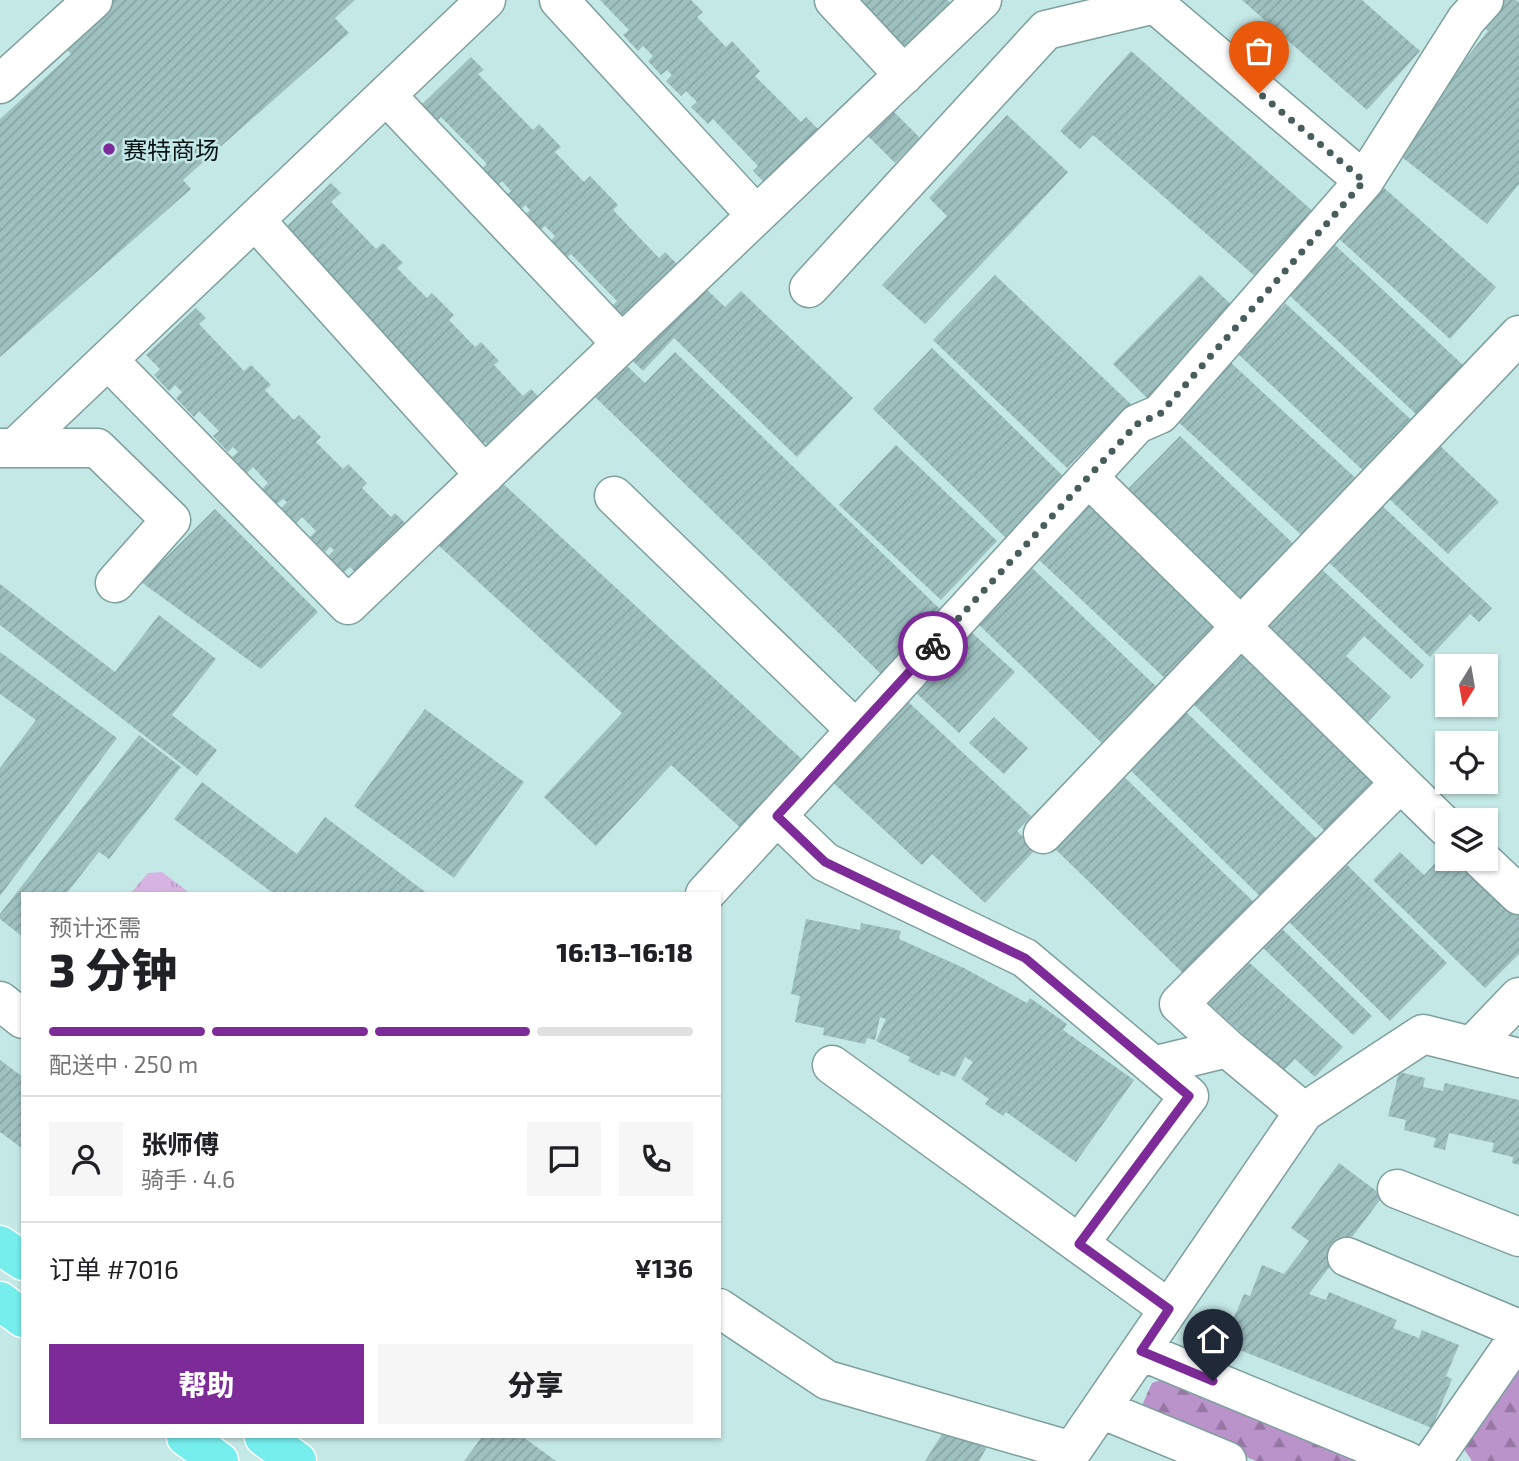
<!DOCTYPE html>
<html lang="zh">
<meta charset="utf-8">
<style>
body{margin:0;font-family:"Exo 2","Noto Sans SC",sans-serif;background:#f6f6f6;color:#202124;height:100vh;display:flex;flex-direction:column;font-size:26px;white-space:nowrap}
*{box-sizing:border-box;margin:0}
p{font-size:23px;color:#757577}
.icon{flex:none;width:38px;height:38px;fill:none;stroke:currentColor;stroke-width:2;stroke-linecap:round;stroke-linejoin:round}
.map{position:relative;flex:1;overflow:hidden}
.details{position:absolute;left:21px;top:892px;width:700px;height:546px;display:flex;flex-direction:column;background:#fff;border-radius:0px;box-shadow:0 2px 5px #0004}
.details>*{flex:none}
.needle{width:46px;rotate:191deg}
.fabs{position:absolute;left:1435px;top:654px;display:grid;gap:14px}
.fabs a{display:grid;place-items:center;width:63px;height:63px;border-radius:0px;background:#fff;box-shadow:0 2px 5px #0004;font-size:35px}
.pin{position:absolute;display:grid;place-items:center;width:60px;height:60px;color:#fff;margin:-72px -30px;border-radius:50% 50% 50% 0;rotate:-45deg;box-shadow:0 0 7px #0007}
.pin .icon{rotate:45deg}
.courier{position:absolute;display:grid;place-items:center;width:70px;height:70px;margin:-35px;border:5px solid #7e2b9a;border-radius:50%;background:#fff;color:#222;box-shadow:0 2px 9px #0007}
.headline em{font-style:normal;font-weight:800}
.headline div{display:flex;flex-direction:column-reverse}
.headline{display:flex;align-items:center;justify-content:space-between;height:119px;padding:0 28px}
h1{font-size:46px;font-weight:800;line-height:52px}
.bar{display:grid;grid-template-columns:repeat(4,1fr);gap:10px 7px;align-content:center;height:84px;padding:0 28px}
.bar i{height:9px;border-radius:5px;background:#e0e0e0}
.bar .current{background:#7e2b9a}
.bar p{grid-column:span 4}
.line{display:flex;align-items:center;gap:18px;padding:0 28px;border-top:2px solid #e0e0e0}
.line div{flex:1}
.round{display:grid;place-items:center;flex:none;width:74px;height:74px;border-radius:0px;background:#f6f6f6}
.cta{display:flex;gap:14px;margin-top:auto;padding:14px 28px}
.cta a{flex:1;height:80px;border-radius:0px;background:#7e2b9a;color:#fff;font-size:28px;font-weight:800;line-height:80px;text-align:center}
.cta a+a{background:#f6f6f6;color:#202124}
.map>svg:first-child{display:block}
.grass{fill:url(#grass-tufts)}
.forest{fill:url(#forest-firs)}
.building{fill:url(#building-hatch)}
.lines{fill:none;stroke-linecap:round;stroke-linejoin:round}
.minor-casing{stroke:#7d9f9e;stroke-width:41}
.major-casing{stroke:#fff;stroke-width:41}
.minor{stroke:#fff;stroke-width:38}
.major{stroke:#75eeed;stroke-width:38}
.done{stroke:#485e5c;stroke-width:7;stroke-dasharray:0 12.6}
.route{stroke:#7e2b9a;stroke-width:9}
.poi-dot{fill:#7e2b9a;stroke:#c4e8e6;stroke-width:2.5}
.labels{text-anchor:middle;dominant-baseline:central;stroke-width:5;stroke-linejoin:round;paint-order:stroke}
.poi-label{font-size:24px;fill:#061312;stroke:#c4e8e6;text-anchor:start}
</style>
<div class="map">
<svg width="1519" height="1461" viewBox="0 0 1519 1461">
<defs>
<pattern id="grass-tufts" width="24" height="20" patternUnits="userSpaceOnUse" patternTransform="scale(1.75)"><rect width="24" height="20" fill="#d5b4e3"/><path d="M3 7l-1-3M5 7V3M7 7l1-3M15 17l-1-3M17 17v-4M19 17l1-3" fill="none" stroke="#b59ac2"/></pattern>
<pattern id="forest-firs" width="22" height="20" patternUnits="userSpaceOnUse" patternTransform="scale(1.75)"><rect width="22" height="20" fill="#bb93cb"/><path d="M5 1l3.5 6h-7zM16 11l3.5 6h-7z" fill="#9677a3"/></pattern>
<pattern id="building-hatch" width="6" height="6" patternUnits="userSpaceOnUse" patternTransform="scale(1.75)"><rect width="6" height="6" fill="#9ec1c0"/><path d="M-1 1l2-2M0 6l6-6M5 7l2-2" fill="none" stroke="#87a5a4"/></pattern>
</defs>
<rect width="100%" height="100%" fill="#c4e8e6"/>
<path class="grass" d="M162 872 191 894H130L148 873Z"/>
<path class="forest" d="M1519 1369V1461H1472L1464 1449Z
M1166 1378 1358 1461H1256L1150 1417 1143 1403 1152 1383Z"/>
<path class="building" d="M105 0H355L335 18 349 33 183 180 191 189 0 357V119L71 54 60 42Z
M600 0H691L703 12 697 17 726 47 732 41 760 71 755 76 801 122 806 117 824 135 769 187 753 171 758 166 713 119 708 124 691 107 697 102 686 91 681 96 666 81 672 75 667 70 661 75 648 61 653 56 643 46 638 51 623 35 629 30Z
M858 0H948L950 3 905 47Z
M1242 0H1362L1420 51 1367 110Z
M1500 0H1516L1519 2V184L1487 224 1393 150 1488 31 1480 25Z
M1131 51 1315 213 1257 278 1093 135 1080 149 1060 131Z
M471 57 484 70 478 74 533 130 539 124 561 147 555 152 584 182 590 176 618 205 613 210 659 258 665 252 682 269 628 322 612 306 617 301 571 254 566 258 550 242 555 236 545 226 539 231 524 216 530 210 525 205 520 211 506 196 511 191 502 181 496 186 481 170 487 164 441 117 435 123 419 107Z
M885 103 920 138 895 163 860 128Z
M1007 115 1068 172 925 324 882 285 947 216 929 198Z
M331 183 341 193 331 202 376 249 383 243 403 263 397 268 427 298 432 293 454 315 449 320 475 347 481 342 499 361 494 365 523 396 531 389 543 401 492 450 485 442 479 448 463 431 469 425 466 422 460 428 444 412 450 407 437 392 431 398 282 231Z
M1383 187 1496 287 1450 339 1338 238Z
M1334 244 1465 367 1418 416 1288 294Z
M995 275 1136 409 1103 443 1097 437 1067 468 933 340Z
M1200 275 1237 310 1149 400 1113 364Z
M701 284 725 307 741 291 853 398 797 457 674 338 643 371 630 358Z
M1285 303 1419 427 1371 478 1237 353Z
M196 308 206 318 199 324 244 371 251 365 271 385 265 390 294 420 299 415 321 437 316 442 343 469 348 464 367 483 362 488 391 517 395 513 408 526 357 574 350 567 344 572 328 556 334 550 330 547 325 552 310 537 316 531 302 517 296 523 281 508 287 502 283 499 277 504 262 489 268 483 253 467 247 473 232 457 238 452 233 447 228 452 213 436 219 431 199 411 194 417 176 398 182 392 175 385 169 391 154 375 160 369 146 355Z
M932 348 1065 478 1006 538 873 409Z
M675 352 943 612 882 675 593 395 624 363 645 383Z
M1229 361 1362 484 1309 542 1175 419Z
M1180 436 1299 549 1243 607 1124 493Z
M1434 440 1499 502 1448 554 1383 493Z
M896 445 997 541 941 600 839 505Z
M498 479 806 763 743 830 671 765 596 846 544 797 622 713 437 544Z
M1093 498 1226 624 1170 683 1037 558Z
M1378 502 1492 608 1479 622 1470 614 1430 657 1324 558Z
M215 509 318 612 261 669 141 582Z
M1316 564 1424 665 1411 679 1364 636 1346 656 1391 697 1366 724 1260 625Z
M1029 565 1164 694 1109 750 975 621Z
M0 584 115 672 159 615 216 659 172 715 217 750 197 776 0 625Z
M968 629 1015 672 959 733 912 689Z
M1248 639 1388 774 1329 835 1189 700Z
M0 652 117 738 0 896V768L36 720 0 694Z
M904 698 1031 816 1017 831 1036 849 985 903 932 854 922 865 829 779Z
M1180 706 1320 842 1264 900 1124 764Z
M425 709 524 782 454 878 354 806Z
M994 717 1028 748 1004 774 969 743Z
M139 735 181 767 109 859 99 852 66 894H23V937L0 919V914Z
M1119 772 1258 906 1188 978 1049 843Z
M202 782 297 854 325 817 428 894H274L174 819Z
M1447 851V859H1470L1519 906V954L1485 988 1373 880 1400 852 1424 875Z
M1340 858 1447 963 1390 1021 1283 916Z
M806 919 860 930 861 923 901 931 899 939 964 968 1027 1003 1030 998 1067 1024 1063 1030 1134 1080 1076 1162 1006 1112 1003 1116 985 1104 989 1099 961 1079 973 1062 965 1057 955 1077 941 1071 939 1076 908 1061 910 1057 876 1041 886 1019 880 1017 875 1040 867 1038 865 1044 823 1035 824 1028 795 1022 800 996 791 994Z
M1277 924 1372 1016 1353 1035 1258 943Z
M1242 956 1343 1047 1315 1077 1295 1059 1283 1071 1203 998Z
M0 1060 23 1077V1149L0 1132Z
M1399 1072 1425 1078 1423 1087 1443 1091 1445 1083 1519 1100V1165L1512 1163 1513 1157 1492 1152 1494 1143 1449 1133 1445 1150 1433 1147 1436 1138 1404 1130 1406 1120 1388 1116Z
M1339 1163 1383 1196 1309 1294 1326 1300 1329 1292 1397 1320 1393 1328 1419 1338 1422 1330 1459 1345 1446 1376 1452 1379 1432 1428 1223 1343 1244 1294 1250 1296 1262 1265 1284 1274 1309 1241 1291 1228Z
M949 1423 987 1447 979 1461H925Z
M482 1437H523L556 1461H464Z"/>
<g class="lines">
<defs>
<path id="minor" d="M559 0 756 215
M834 0 904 75
M0 84 93 0
M386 95 622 344
M255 220 485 475
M809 288 1046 30 1155 4 1364 181
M108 360 348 605 982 0
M2 448H97L171 520 115 583
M15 448 486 0
M1088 477 1447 828
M614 496 856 730
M777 816 825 862 1025 958 1189 1096 1079 1244
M1043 834 1519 335
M1481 859 1519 895
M705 894 1137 424 1160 414 1364 181 1466 20 1484 0
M0 1001 23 1019
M1472 1046 1519 997
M1227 1048 1179 1004 1400 783
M832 1065 1169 1309
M1153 1066 1227 1048 1304 1112
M1397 1189 1519 1237
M1347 1257 1519 1329
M719 1308 827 1380 1072 1451
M1141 1351 1407 1461
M1101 1409 1227 1461
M1065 1461 1304 1112 1423 1034 1519 1058
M1432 1461 1519 1336"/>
<path id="major" d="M0 1245 23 1261
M0 1301 23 1318
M186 1437 219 1461
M264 1437 297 1461"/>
</defs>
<use href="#minor" class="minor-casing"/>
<use href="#major" class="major-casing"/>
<use href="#minor" class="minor"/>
<use href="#major" class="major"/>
</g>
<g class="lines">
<path class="done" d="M933 646 1137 424 1160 414 1364 181 1259 93"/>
<path class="route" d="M933 646 777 816 825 862 1025 958 1189 1096 1079 1244 1169 1309 1141 1351 1213 1381"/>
</g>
<circle class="poi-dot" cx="109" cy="149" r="7"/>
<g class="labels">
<g class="poi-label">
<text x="123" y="149">赛特商场</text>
</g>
</g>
</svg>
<div class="fabs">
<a><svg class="needle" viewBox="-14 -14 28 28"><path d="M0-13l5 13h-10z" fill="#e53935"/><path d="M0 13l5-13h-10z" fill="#757577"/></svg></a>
<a><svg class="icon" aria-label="locate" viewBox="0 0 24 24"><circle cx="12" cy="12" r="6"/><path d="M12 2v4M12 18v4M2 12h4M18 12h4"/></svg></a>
<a><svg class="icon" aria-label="layers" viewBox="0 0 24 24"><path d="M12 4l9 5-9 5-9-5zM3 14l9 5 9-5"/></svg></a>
</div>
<div class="pin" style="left:1259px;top:93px;background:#ea580c"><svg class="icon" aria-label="bag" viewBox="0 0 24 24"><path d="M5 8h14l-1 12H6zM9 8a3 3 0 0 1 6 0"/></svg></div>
<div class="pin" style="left:1213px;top:1381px;background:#1f2937"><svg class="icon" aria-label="home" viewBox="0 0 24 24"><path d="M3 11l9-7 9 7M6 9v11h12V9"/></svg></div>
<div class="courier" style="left:933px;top:646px"><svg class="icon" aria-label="bike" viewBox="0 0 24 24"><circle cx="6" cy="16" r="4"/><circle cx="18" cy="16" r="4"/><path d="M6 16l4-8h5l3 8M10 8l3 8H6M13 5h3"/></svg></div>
<section class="details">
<div class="headline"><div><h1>3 分钟</h1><p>预计还需</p></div><em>16:13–16:18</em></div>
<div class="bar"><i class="current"></i><i class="current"></i><i class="current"></i><i></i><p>配送中 · 250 m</p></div>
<div class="line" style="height:126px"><a class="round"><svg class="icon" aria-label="person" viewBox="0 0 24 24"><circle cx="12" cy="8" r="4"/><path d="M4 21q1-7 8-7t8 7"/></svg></a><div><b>张师傅</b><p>骑手 · 4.6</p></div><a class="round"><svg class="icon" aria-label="chat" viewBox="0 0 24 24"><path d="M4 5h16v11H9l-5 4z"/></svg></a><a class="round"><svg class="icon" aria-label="phone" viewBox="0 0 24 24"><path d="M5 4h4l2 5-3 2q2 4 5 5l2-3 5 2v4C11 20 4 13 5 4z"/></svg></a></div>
<div class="line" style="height:91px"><div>订单 #7016</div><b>¥136</b></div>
<div class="cta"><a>帮助</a><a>分享</a></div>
</section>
</div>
